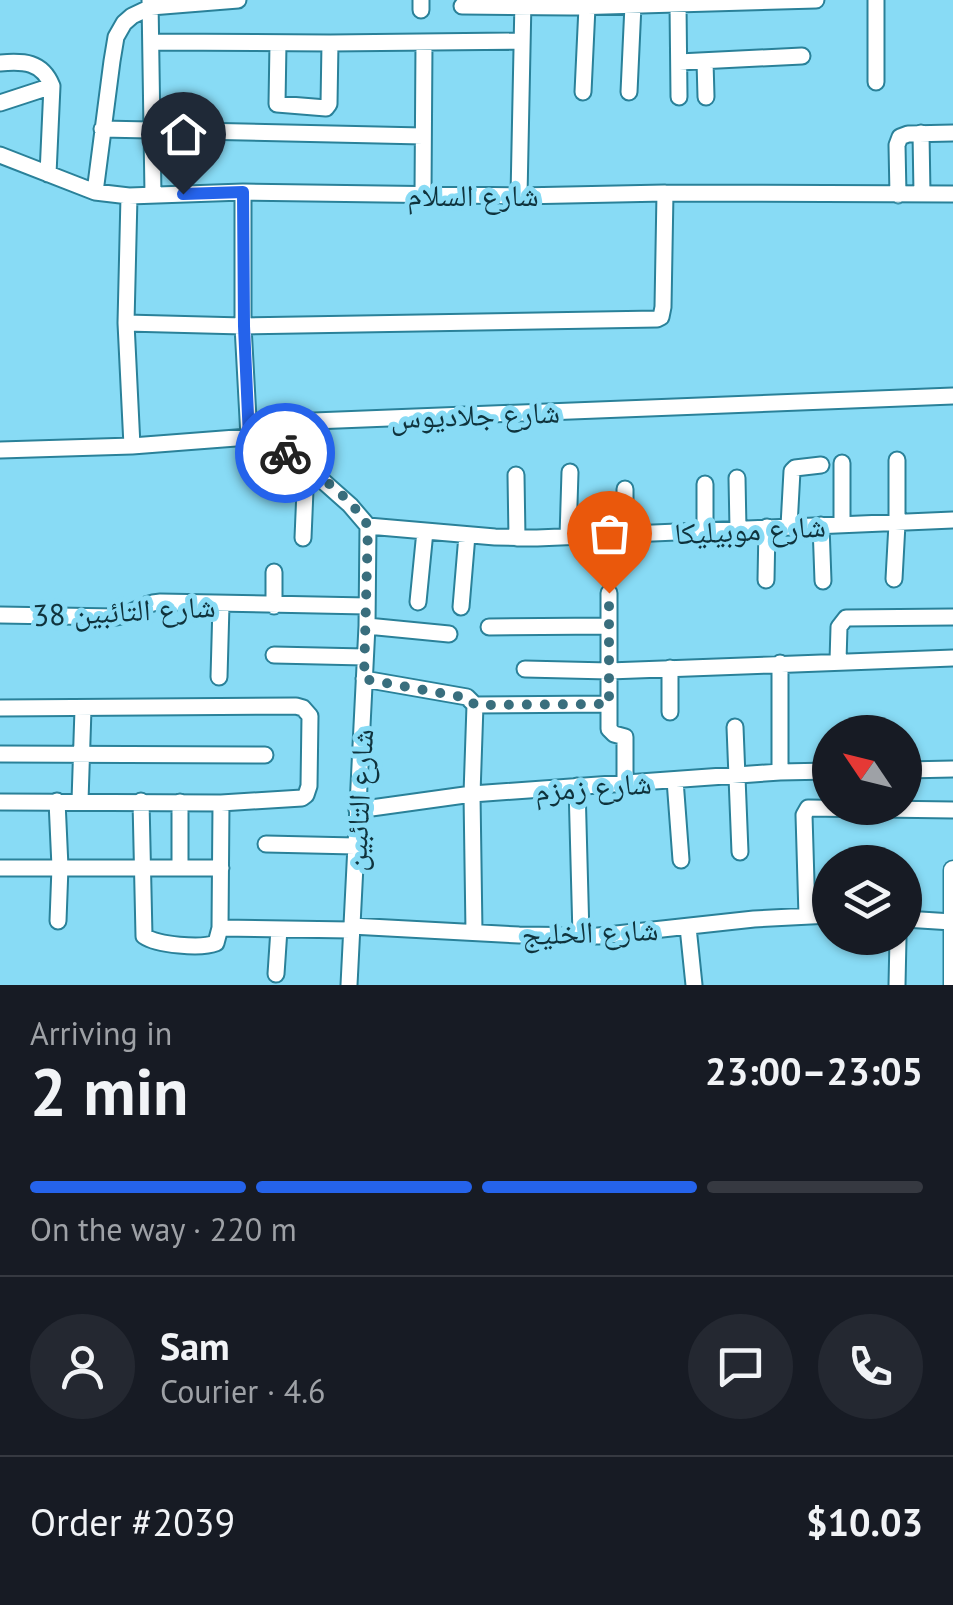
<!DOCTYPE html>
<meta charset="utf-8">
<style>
body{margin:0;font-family:"PT Sans","Noto Naskh Arabic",sans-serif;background:#242831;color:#f1f3f6;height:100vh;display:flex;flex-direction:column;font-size:38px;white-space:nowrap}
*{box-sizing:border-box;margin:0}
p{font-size:32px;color:#9ea1a6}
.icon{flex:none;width:55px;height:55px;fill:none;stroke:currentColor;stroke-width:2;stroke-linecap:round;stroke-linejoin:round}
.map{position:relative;height:985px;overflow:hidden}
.panel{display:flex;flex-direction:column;background:#171b24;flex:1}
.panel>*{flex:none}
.needle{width:65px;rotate:305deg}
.controls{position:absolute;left:812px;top:715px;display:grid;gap:20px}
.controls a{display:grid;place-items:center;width:110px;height:110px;border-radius:50%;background:#171b24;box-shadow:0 2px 8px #0004;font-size:50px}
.pin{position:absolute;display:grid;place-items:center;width:85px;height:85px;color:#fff;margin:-102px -42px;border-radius:50% 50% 50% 0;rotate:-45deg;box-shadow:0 0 10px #0007}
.pin .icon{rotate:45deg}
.courier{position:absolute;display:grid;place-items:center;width:100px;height:100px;margin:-50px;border:8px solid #2563eb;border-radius:50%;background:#fff;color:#222;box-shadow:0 2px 12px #0007}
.summary em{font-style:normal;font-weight:700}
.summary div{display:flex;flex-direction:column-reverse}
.summary{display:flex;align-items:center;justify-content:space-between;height:170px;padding:0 30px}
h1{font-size:65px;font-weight:700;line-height:75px}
.bar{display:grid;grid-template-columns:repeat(4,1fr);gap:15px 10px;align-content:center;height:120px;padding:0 30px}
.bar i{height:12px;border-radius:8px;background:#363941}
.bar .on{background:#2563eb}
.bar p{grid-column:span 4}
.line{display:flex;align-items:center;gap:25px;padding:0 30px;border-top:2px solid #363941}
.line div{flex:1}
.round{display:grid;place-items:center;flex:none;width:105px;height:105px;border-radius:52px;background:#242831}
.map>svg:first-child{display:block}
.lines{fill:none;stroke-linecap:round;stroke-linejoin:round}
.minor-casing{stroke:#2a8199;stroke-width:19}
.major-casing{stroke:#2a8199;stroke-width:21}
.minor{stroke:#fff;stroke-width:15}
.major{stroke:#fff;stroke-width:18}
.done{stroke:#396e7d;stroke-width:10;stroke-dasharray:0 18}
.route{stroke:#2563eb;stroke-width:12}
.labels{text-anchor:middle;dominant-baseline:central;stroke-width:10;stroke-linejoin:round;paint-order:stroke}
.street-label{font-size:30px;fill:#0f333d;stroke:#88dbf5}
</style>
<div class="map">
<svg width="953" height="985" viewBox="0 0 953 985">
<rect width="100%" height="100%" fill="#88dbf5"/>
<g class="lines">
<defs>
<path id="minor" d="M150 0 153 195
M876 0V82
M678 4 679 97
M462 6 571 7 816 0
M421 10V0
M151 42 330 43 522 41
M278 43 277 104 326 108 329 104 330 43
M705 61 706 97
M679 62 802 56
M0 63C23 61 42 61 52 86L48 174
M583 92 587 7
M629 92 633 5
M0 103 52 86
M102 129 423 136
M921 133 922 194
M0 155 95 192 129 196 243 192 519 196 665 193 953 194
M95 192 112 61 116 37 124 23 132 16 151 7 238 0
M243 192V326L249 437 272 445 306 466 350 505 368 526 367 626 349 985
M423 194 424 43
M898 195 897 145 900 137 908 134 953 133
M129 196 126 323 132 446
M519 196 523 0
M126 323 243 326 657 319 661 317 663 307 665 193
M0 450 132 446 249 437 288 422 953 396
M842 463V525
M516 475 517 538
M737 478 738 529
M625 489V534
M821 525 823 581
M368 526 495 537 537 538 953 520
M789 526 792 471 795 468 821 465
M705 530V484
M568 537 570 472
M303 538 306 466
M894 579 897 524V460
M766 580 767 527
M609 593V729L614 734 625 737V783
M418 602 425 531
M274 606V572
M461 607 467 535
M0 615 116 617C133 615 141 603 160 602L367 606
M367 626 449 634
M489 627 609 626
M274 655 365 657
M838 661 839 627 846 618 953 617
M525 669 609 671 953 658
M219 677 221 605
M364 679 467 697 475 705 472 794 474 932
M475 705 609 704
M0 708 296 706 303 708 310 716 309 786 306 795 302 798 221 803 0 802
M670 712V668
M735 727 740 852
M850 731V732
M0 754 265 755
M905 770 953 769
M780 772V663
M675 780 681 860
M577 786 581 936
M57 801 60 867 58 921
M80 801 83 709
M141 801 144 936C157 945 201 949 216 943L220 928 221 803
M180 802V868
M357 810 472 794 780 772 830 771
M266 844 355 846
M0 868H221
M807 916 804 815 808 808 953 810
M905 919 952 922
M351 926 519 935 598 936 754 919 830 915
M688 927 694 985
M220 928 350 930
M276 974 279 929
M897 985 898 938"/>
<path id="major" d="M953 985V870"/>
</defs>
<use href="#minor" class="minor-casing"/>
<use href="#major" class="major-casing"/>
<use href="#minor" class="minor"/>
<use href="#major" class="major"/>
</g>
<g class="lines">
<path class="done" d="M285 453C314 471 350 496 368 526L364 679 468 698 475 705 609 704V593"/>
<path class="route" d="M183 194 243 192 244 326 249 438 261 440 285 453"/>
</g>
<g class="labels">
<g class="street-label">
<text x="473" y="194">شارع السلام</text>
<text transform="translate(475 414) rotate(-2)">شارع جلاديوس</text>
<text transform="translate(750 529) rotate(-3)">شارع موبيليكا</text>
<text transform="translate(124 610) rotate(-3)">شارع التائبين 38</text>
<text transform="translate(593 786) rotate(-4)">شارع زمزم</text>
<text transform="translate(358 800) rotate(-87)">شارع التائبين</text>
<text transform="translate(590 931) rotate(-2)">شارع الخليج</text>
</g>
</g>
</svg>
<div class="controls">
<a><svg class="needle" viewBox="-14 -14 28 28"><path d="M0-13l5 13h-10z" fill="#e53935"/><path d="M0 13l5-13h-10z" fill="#9ea1a6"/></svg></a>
<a><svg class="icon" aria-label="layers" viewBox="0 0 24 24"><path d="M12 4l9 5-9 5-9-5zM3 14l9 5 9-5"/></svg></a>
</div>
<div class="pin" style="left:609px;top:593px;background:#ea580c"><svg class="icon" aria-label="bag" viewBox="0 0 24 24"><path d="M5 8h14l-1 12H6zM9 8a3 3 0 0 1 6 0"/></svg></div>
<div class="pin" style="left:183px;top:194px;background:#1f2937"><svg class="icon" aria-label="home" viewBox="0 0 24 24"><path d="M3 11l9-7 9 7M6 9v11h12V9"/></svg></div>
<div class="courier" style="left:285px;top:453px"><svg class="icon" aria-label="bike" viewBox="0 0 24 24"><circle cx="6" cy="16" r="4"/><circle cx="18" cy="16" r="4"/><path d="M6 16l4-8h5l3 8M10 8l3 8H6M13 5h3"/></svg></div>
</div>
<section class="panel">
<div class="summary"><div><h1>2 min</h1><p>Arriving in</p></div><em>23:00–23:05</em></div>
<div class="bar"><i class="on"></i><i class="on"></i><i class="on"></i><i></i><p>On the way · 220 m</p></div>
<div class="line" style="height:180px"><a class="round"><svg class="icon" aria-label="person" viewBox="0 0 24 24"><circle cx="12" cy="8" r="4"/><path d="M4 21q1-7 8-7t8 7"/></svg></a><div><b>Sam</b><p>Courier · 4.6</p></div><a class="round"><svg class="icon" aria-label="chat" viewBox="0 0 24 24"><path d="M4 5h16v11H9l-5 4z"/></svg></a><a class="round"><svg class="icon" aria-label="phone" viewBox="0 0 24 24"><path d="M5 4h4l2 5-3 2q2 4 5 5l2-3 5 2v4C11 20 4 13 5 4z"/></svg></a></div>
<div class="line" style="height:130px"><div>Order #2039</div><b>$10.03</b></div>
</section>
